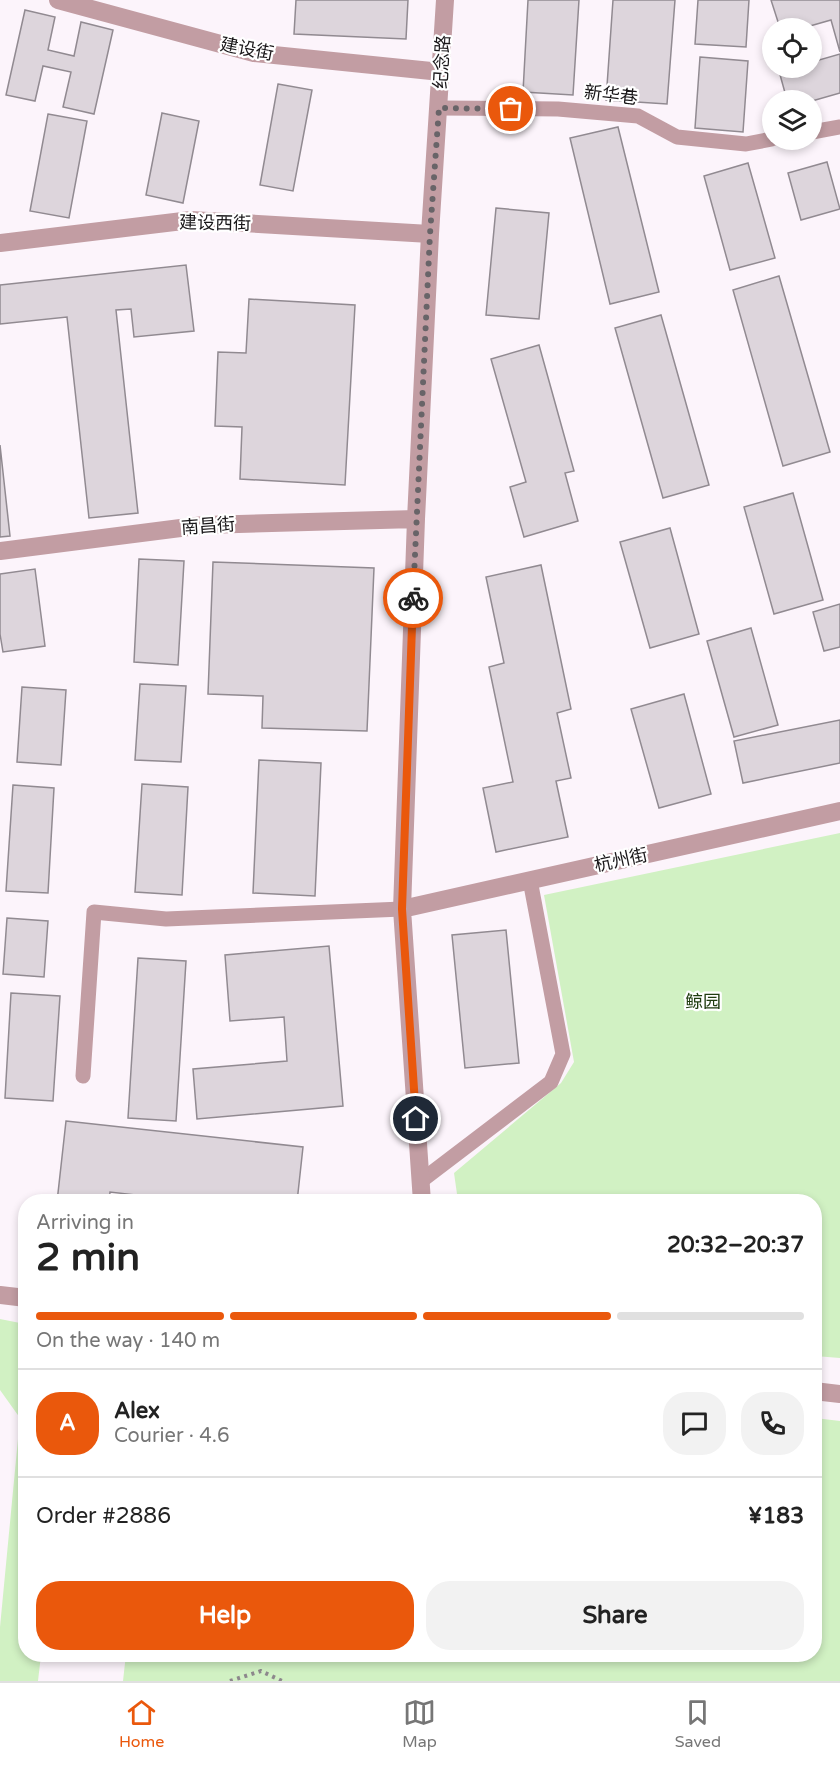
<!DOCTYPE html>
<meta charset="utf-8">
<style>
body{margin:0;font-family:"Varela Round","Noto Sans SC",sans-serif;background:#f2f2f2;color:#222;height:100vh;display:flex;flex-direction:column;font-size:22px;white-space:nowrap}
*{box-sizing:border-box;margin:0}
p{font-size:20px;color:#767676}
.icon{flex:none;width:33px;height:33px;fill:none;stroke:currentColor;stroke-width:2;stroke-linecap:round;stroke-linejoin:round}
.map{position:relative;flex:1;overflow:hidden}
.drawer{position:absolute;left:18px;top:1194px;width:804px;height:468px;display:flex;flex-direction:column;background:#fff;border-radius:24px;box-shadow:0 3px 9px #0003}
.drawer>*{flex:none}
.tools{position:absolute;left:762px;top:18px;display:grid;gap:12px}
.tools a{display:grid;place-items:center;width:60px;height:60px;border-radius:50%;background:#fff;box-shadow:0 3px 9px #0003;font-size:30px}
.pin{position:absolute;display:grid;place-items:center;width:51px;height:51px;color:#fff;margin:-26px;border:3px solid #fff;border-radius:50%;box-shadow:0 2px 6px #0007}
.courier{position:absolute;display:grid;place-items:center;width:60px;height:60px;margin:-30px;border:4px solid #ea580c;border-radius:50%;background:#fff;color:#222;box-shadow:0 2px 8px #0007}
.head em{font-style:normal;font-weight:700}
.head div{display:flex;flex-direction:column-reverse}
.head{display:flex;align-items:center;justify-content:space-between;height:102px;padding:0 18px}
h1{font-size:39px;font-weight:700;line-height:45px}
.bar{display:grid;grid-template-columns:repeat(4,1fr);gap:9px 6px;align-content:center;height:72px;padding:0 18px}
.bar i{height:8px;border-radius:4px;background:#e0e0e0}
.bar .current{background:#ea580c}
.bar p{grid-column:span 4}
.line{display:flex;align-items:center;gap:15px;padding:0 18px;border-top:2px solid #e0e0e0}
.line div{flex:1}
.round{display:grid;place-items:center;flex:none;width:63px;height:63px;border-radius:24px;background:#f2f2f2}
.action{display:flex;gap:12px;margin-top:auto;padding:12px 18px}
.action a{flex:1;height:69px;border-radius:24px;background:#ea580c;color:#fff;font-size:24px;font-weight:700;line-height:69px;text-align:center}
.action a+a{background:#f2f2f2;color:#222}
.tabs{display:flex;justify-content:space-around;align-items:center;height:84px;border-top:2px solid #e0e0e0;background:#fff;font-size:16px;color:#767676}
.tabs a{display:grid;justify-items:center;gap:3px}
.tabs .current{color:#ea580c}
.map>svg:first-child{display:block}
.green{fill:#d1f1c3}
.building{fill:#ddd5dc;stroke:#918a91;stroke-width:1.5}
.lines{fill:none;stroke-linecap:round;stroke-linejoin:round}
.path{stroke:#8d888c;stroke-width:4;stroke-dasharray:3 4.5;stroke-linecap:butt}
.service{stroke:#c29da3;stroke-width:15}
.tertiary{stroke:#c29da3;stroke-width:18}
.done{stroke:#686468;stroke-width:6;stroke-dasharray:0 10.8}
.route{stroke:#ea580c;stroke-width:8}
.labels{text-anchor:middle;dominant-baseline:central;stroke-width:4.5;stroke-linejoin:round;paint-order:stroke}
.street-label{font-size:18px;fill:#191719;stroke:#fff}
.park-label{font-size:18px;fill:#203c10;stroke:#fff}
</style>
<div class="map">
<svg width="840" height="1681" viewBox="0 0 840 1681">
<rect width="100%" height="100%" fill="#fcf4fb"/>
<path class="green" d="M840 833V1358L815 1356 814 1202 458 1201 454 1173 561 1083 574 1062 544 895Z
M0 1319 25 1324 26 1654 41 1655 38 1681H0V1627L20 1418 0 1390Z
M815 1418 840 1421V1681H123L126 1654H814Z"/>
<path class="building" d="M296 0H408L406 39 294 34Z
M528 0H579L573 95 523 92Z
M613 0H675L667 104 606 100Z
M698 0H749L746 47 695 44Z
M771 0H840V52L831 20 803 28H780Z
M25 10 55 17 48 50 74 56 81 22 113 30 94 114 63 107 71 72 43 66 35 101 6 95Z
M840 54V93L812 101 787 100 779 71 793 68H812V62Z
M700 57 748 61 743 132 695 128Z
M278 84 312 90 293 191 260 185Z
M162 113 199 121 183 203 146 195Z
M48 114 87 121 69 218 30 211Z
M618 127 659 292 610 304 570 138Z
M827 162 840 209 801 220 788 173Z
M748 163 775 258 730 270 704 176Z
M496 208 549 213 539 319 486 315Z
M186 265 194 331 134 337 131 309 116 310 138 513 89 518 67 317 0 324V285Z
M779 276 830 452 783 466 733 290Z
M249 299 355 305 345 485 240 479 242 427 215 426 218 352 246 353Z
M661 315 709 485 663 498 615 328Z
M539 345 574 471 565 473 578 521 524 537 510 487 526 482 491 359Z
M0 445 10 536 0 537Z
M793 493 823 600 774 614 744 507Z
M670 528 699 634 650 648 620 542Z
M139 559 184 561 178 665 134 662Z
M213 562 374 568 367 731 262 728 263 696 208 694Z
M541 565 571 709 557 713 571 778 556 781 568 837 496 852 483 788 513 782 489 667 504 663 486 577Z
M35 569 45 646 3 652 0 634V574Z
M840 604V647L824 651 813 612Z
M751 628 778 725 734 737 707 641Z
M140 684 186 686 181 762 135 760Z
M22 687 66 690 61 765 17 762Z
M684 694 711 794 659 808 631 709Z
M840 720V763L743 783 734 741Z
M259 760 321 763 315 896 253 893Z
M142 784 188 787 182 895 135 892Z
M13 785 54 788 48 893 6 891Z
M7 918 48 921 44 977 3 974Z
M506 930 519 1063 465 1068 452 935Z
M329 946 343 1106 197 1119 193 1069 287 1061 284 1017 230 1021 225 955Z
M138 958 186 961 176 1121 128 1118Z
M11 993 60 996 53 1101 5 1098Z
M66 1121 303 1147 297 1202H197L110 1192 109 1202H57Z"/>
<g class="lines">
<path class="path" d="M230 1681 261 1671 282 1681"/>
<path class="service" d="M439 108 558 109 638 116 677 137 746 144 772 139
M812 132 840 127
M83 1076 94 912 166 919 402 909
M421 1181 551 1082 563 1054 530 880"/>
<path class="tertiary" d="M58 0 254 53 441 72
M0 243 191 220 430 234
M0 551 204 525 416 519
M402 909 840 811
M422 1202 402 909 416 519 430 234 445 0
M0 1295 26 1298
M814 1391 840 1394"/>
</g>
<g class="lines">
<path class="done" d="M413 598 430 234 439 108 511 109"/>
<path class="route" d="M413 598 402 909 416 1119"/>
</g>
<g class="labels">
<g class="street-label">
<text transform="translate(247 49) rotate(11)">建设街</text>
<text transform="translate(442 62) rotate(-87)">纪念路</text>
<text transform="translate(611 95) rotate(7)">新华巷</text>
<text transform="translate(215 223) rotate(1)">建设西街</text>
<text transform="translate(208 526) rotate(-4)">南昌街</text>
<text transform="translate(621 860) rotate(-12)">杭州街</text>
</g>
<g class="park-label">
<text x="703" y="1002">鲸园</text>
</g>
</g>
</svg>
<div class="tools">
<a><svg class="icon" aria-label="locate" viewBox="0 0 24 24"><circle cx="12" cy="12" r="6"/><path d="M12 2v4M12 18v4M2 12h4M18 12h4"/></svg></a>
<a><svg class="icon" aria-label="layers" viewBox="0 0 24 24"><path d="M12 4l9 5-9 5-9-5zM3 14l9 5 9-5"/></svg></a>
</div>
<div class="pin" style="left:511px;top:109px;background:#ea580c"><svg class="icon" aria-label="bag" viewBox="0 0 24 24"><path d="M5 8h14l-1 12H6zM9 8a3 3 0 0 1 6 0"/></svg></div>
<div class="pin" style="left:416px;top:1119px;background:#1f2937"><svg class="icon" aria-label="home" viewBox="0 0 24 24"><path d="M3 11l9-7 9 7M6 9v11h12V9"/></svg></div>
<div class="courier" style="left:413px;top:598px"><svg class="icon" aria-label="bike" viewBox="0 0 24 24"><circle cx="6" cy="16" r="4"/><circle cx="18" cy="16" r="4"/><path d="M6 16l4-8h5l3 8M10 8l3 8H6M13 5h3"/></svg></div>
<section class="drawer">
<div class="head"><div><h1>2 min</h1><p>Arriving in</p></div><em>20:32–20:37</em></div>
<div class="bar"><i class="current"></i><i class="current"></i><i class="current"></i><i></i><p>On the way · 140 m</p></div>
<div class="line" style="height:108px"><b class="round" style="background:#ea580c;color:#fff">A</b><div><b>Alex</b><p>Courier · 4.6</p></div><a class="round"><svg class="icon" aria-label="chat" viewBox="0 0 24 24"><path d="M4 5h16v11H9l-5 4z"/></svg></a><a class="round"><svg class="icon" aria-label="phone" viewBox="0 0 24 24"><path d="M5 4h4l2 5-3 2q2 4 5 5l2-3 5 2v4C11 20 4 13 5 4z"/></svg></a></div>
<div class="line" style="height:78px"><div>Order #2886</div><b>¥183</b></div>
<div class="action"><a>Help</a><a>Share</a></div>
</section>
</div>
<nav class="tabs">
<a class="current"><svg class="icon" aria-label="home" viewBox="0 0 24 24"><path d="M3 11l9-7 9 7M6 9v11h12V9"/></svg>Home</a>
<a><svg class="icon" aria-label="map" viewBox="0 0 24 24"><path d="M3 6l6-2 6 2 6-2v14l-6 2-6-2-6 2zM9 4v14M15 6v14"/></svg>Map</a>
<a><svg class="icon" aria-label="saved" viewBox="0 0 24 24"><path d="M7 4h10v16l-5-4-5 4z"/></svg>Saved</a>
</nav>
